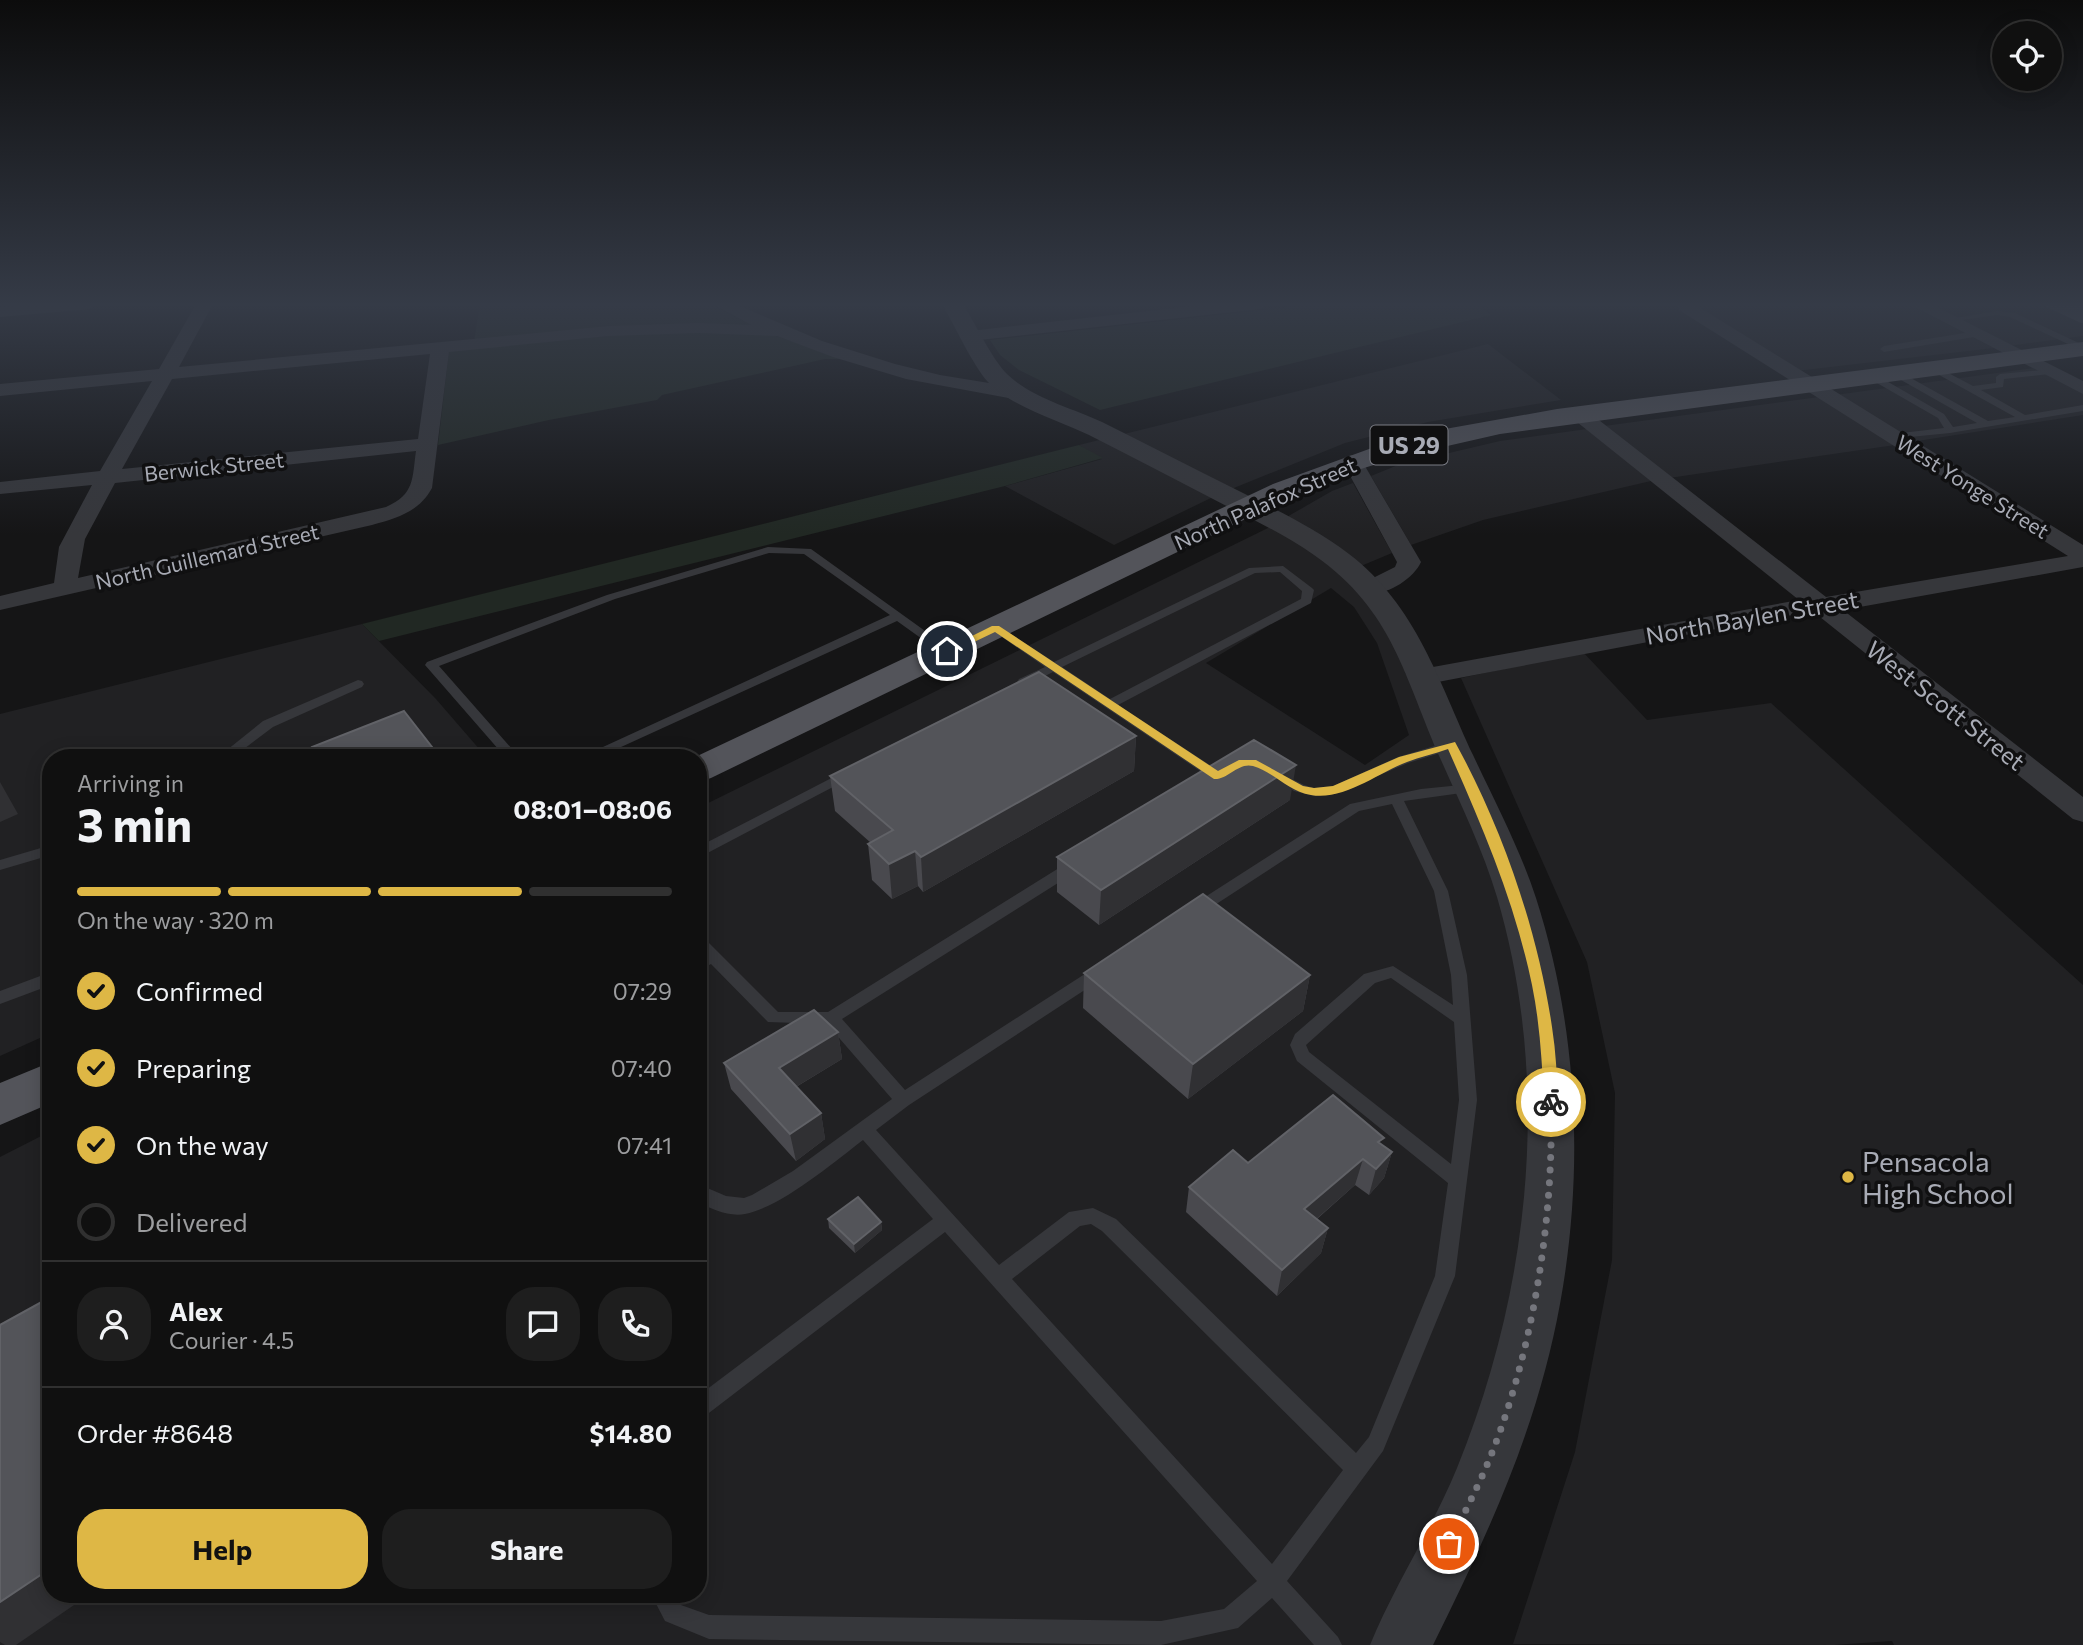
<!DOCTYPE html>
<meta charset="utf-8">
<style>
body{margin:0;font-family:Commissioner,sans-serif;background:#1e1e1e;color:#f1f3f6;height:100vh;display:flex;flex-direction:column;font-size:26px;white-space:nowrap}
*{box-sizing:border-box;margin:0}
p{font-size:23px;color:#9c9d9f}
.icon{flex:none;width:38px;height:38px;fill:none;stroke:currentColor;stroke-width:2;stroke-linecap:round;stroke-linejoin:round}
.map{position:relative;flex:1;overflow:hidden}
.details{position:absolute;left:42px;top:749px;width:665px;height:854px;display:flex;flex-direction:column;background:#101010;border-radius:28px;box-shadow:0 4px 18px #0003,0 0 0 2px #303030}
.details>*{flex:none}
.buttons{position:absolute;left:1992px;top:21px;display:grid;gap:14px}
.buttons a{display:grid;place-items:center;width:70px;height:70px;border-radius:50%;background:#101010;box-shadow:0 4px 18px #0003,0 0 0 2px #303030;font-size:35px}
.pin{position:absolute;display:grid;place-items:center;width:60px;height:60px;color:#fff;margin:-30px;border:4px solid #fff;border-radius:50%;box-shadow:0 2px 7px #0007}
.courier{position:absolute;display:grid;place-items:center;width:70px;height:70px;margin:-35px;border:5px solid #deb745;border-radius:50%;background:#fff;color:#222;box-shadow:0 2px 9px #0007}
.summary em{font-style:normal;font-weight:700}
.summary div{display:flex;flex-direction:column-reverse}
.summary{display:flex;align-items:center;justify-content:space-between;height:119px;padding:0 35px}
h1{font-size:46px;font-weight:700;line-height:52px}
.bar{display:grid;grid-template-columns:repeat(4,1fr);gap:10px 7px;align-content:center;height:84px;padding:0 35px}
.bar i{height:9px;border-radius:5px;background:#303030}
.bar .current{background:#deb745}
.bar p{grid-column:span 4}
.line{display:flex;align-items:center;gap:18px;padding:0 35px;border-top:2px solid #303030}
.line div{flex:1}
.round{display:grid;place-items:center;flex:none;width:74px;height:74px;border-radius:28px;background:#1e1e1e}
ol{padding:0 35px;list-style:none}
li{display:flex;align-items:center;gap:21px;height:77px}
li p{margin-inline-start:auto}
li .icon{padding:7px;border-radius:50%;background:#deb745;color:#111;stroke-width:4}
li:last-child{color:#9c9d9f}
li i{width:38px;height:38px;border:4px solid #303030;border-radius:50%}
.button{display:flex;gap:14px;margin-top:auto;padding:14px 35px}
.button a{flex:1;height:80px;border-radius:28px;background:#deb745;color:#111;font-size:28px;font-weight:700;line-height:80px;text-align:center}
.button a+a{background:#1e1e1e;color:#f1f3f6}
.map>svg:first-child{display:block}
.built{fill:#212123;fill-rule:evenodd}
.green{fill:#212823}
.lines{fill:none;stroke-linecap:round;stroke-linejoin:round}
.service{fill:#36373b;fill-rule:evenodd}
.minor{fill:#36373b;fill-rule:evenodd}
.tertiary{fill:#36373b;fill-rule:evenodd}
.primary{fill:#53545a;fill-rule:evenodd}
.wall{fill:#49494e}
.shaded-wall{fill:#303033}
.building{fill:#535459;stroke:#616267;stroke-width:2}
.route{fill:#deb745}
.done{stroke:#75767d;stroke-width:7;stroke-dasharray:0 12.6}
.poi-dot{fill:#deb745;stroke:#101011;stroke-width:2.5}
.labels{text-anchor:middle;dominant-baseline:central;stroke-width:7;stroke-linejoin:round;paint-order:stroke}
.far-street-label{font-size:21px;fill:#a8abb5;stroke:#101011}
.shield{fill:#101011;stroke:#7a7c84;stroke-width:2}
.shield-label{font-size:23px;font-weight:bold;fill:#a8abb5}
.street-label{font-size:24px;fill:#a8abb5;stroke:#101011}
.near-poi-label{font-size:28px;fill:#a8abb5;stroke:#101011;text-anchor:start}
</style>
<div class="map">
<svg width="2083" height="1645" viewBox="0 0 2083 1645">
<rect width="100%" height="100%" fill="#151516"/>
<path class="built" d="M1691 304H1908L1994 348 1796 371Z
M1926 304H2083V336L2008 346Z
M1488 344 1561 400 1428 422 1345 443 1229 490 1120 435Z
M2034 368 2083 393V415L1911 442 1835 395Z
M1819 397 1895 445 1669 478 1604 426Z
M1587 429 1651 481 1483 520 1411 545 1371 476 1398 465 1500 441Z
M1103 439 1215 496 1114 545 1005 486 1102 459 1079 445Z
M1353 483 1392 553 1361 566 1285 518 1332 491Z
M1272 526 1314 550 1378 612 1407 672 1405 673 1410 678 1475 829 1500 899 1529 1028 1530 1191 1507 1324 1463 1461 1371 1645H0V1157L51 1131V1594H698V808ZM1331 588 1354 607 1377 643 1409 735 1365 765 1206 663Z
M362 624 436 699 487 758H51V1033L0 1056V714Z
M1583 652 1647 720 1771 703 2083 985V1645H1894L1892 1641 1834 1645 1513 1644 1575 1452 1612 1260 1615 1093 1587 962 1461 678Z"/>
<path class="green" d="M480 304H710L755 327 474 342Z
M1317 304H1476L1491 315 1100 410 1019 370 1000 355 990 340Z
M650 332 770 334 846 359H825L662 395 657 400 549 420 438 445 449 351Z
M1079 445 1103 458 1005 486 379 641 362 624Z"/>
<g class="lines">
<path class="service" d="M1997 311 2015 313 2083 345V351L2010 317 1997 315 1948 322 1944 320Z
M1977 331 1981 334 1980 336 1884 352 1880 349 1884 346Z
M1935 366 1973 386 1996 383V377L2000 374 2052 369 2053 371 2049 374 2004 379 2003 387 1981 390 2025 415 2083 405V411L1950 433 1890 439 1888 437 1893 434 1944 428 1938 418 1870 379V375H1876L1944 414 1953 427 1977 423 1894 376V372H1900L1988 421 2015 417 1932 371 1931 369Z
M768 547 811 549 953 651 947 655 943 654 897 621 597 758H579L890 615 804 554 769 553 615 599 439 666 520 758H506L425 665 427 662 607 595Z
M1283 566 1312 588 1314 590 1311 603 1118 705 1222 773 1224 776 1219 782 1214 783 1209 782V777L1053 672 1027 685H1019L1017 682 1019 679 1045 667 989 628 995 624 999 626 1054 662 1249 568ZM1280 572 1302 591 1301 599 1110 699 1062 667 1255 573Z
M358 680 362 681 364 684 362 687 273 727 232 758H217L263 721Z
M1451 741 1456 742 1458 745 1456 748 1408 763 1335 794 1314 796 1294 791 1269 775 1276 771 1304 785 1314 788 1333 786 1398 757Z
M847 770 852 771 854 774 852 777 698 858V847Z
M1471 784 1478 788 1476 791 1404 801 1448 891 1467 975 1477 1100 1455 1276 1383 1451 1287 1581 1338 1637 1342 1645H1314L1272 1598 1238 1628 1161 1645 709 1639 665 1621 651 1594H675L681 1605 709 1615 1161 1621 1224 1609 1257 1581 945 1232 705 1416 698 1419V1396L933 1219 863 1140C833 1163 781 1207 745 1214 729 1217 711 1209 698 1202V1184L726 1196 744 1198 752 1195 793 1171 892 1099 827 1024 768 1022 711 964 698 971V957L702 955 698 951V935L703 937 778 1012H828L1067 863H1077L1079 867 1077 871 842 1019 905 1090 1091 970H1103L1105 974 1103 978 909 1105 876 1130 999 1265 1069 1212 1093 1208 1116 1219 1356 1453 1369 1437 1435 1276 1448 1183 1297 1061 1290 1045 1295 1034 1364 974 1393 966 1453 1005 1451 975 1434 891 1392 804 1359 811 1201 914H1191L1188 910 1191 906 1350 804 1421 789ZM1391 978 1454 1022 1459 1100 1451 1164 1309 1052 1306 1045 1375 983ZM1091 1224 1102 1231 1343 1470 1272 1564 1012 1279 1080 1226Z
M51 845V855L0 870V860Z
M51 972V985L0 1004V991Z"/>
<path class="minor" d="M29 304H98L90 309 0 317V307Z
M196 304H213L179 367 609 326 698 323 751 325 713 304H735L822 341 895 364 940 375 1020 388 1030 394 1020 400 906 379 833 357 777 336 698 333 609 336 449 352 432 488C419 512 397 518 372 525L0 610V596L54 583 59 547 92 485 0 494V482L100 471 152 381 0 396V384L159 369ZM430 354 418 439 122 469 172 379ZM416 451C412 479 415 494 386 507L78 578 85 539 115 483Z
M1211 304H1268L1260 309 970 341 961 336 970 331Z
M1678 304H1694L2083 545V567L1843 610 2083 797V822L2073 819 1815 613 1785 616 1422 685 1413 683 1409 677 1413 671 1422 669 1799 600 1572 418 1569 414 1579 408 1586 410 1826 597 2068 556 1679 310Z
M1909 304H1931L2083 381V394Z
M1352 455 1359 457 1362 461 1421 562C1413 580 1383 598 1363 593L1359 588 1363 583 1395 567 1397 562 1342 461 1345 457Z"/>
<path class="tertiary" d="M942 304H963C975 323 992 359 1007 374 1031 398 1072 408 1102 422 1147 444 1190 467 1235 489 1274 509 1314 527 1349 554 1416 605 1439 682 1473 755 1495 802 1520 849 1536 898 1588 1060 1586 1240 1536 1402 1510 1487 1472 1566 1433 1645H1370C1395 1584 1432 1529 1457 1468 1530 1289 1552 1084 1497 897 1483 850 1461 805 1441 760 1404 677 1394 611 1314 555 1283 533 1247 517 1213 499 1172 478 1131 456 1089 435 1060 421 1010 406 988 382 972 364 955 326 942 304Z"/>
<path class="primary" d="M2083 342V356L1500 434 1399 457 1345 474 1293 496 711 778 698 782V758H693L1273 484 1380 445 1445 429 1557 409Z
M51 1062V1103L0 1125V1083Z"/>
</g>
<path class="wall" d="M2040 304H2083V323H2081Z
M1136 736 1134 771 923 892 918 886 892 899 872 880 868 844 871 843 835 811 830 776Z
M1290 800 1099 925 1057 892V857Z
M1084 973 1310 975 1303 1011 1188 1099 1083 1008Z
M838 1032 842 1059 796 1087 821 1113 825 1139 796 1161 731 1089 724 1063Z
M1382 1145 1392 1152 1384 1178 1369 1195 1355 1185 1317 1219 1328 1228 1321 1253 1277 1296 1186 1212 1189 1187 1248 1163Z
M828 1219 881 1222 882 1230 855 1253 829 1228Z"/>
<path class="shaded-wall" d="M1136 736 1134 771 923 892 921 857Z
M1296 765 1290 800 1099 925 1101 890Z
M0 782 18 814 0 822Z
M915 851 918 886 892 899 889 864Z
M1310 975 1303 1011 1188 1099 1193 1064Z
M838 1032 842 1059 784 1094 779 1068Z
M821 1113 825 1139 796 1161 790 1134Z
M1392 1152 1384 1178 1369 1195 1376 1169Z
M1363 1159 1355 1185 1298 1235 1304 1209Z
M881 1222 882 1230 855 1253 854 1244Z
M1328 1228 1321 1253 1277 1296 1282 1270Z
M51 1568V1594H90L16 1645H5L0 1642V1602Z"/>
<path class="building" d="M1039 672 1136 736 921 857 915 851 889 864 868 844 893 830 830 776Z
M404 711 439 756 436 758H317L312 747Z
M1254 740 1296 765 1101 890 1057 857Z
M1203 894 1310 975 1193 1064 1084 973Z
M814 1010 838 1032 779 1068 821 1113 790 1134 724 1063Z
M1333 1095 1384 1138 1378 1142 1392 1152 1376 1169 1363 1159 1304 1209 1328 1228 1282 1270 1189 1187 1233 1150 1248 1163Z
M858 1197 881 1222 854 1244 828 1219Z
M47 1299 51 1311V1568L0 1602V1325Z"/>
<linearGradient id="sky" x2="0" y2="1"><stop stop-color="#0c0c0c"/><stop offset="0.57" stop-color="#353b47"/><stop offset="1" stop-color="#353b47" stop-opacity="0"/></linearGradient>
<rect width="2083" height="535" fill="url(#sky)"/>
<path class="route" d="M992 626H999L1218 771 1239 760H1256L1303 786 1314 788 1333 786 1399 757 1455 742C1502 827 1538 931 1552 1027 1556 1052 1557 1077 1558 1102L1556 1106H1547L1544 1102C1542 1063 1540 1024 1532 985 1515 902 1482 826 1448 749 1434 754 1420 757 1407 762 1378 773 1343 801 1311 795 1288 791 1274 772 1253 766 1238 762 1228 780 1214 779L995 632 951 653 942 651Z"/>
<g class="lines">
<path class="done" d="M1449 1544C1461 1520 1473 1496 1484 1472 1532 1361 1554 1222 1551 1102"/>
</g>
<circle class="poi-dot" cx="1848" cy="1177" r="7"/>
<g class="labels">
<g class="far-street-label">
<text transform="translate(214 466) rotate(-6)">Berwick Street</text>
<text transform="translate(1973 486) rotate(32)">West Yonge Street</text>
<text transform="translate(1265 503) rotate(-24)">North Palafox Street</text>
<text transform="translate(207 556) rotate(-13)">North Guillemard Street</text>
</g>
<rect class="shield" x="1370.5" y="425.5" width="77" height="39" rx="5"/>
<g class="shield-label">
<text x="1409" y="445">US 29</text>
</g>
<g class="street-label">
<text transform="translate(1752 617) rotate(-10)">North Baylen Street</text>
<text transform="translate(1946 705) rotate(38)">West Scott Street</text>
</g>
<g class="near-poi-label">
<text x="1862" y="1161">Pensacola<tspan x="1862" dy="32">High School</tspan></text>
</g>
</g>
</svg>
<div class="buttons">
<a><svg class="icon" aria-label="locate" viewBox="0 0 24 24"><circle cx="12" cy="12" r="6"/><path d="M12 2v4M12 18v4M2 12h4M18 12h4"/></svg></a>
</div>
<div class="pin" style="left:1449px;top:1544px;background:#ea580c"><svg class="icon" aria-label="bag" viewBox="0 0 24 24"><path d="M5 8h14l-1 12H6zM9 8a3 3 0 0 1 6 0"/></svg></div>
<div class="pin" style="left:947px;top:651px;background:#1f2937"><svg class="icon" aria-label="home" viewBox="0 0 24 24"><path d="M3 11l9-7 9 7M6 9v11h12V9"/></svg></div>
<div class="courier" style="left:1551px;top:1102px"><svg class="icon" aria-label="bike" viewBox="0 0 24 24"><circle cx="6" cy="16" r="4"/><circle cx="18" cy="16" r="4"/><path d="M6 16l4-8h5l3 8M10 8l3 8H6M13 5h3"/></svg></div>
<section class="details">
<div class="summary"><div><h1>3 min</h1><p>Arriving in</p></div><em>08:01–08:06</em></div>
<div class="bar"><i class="current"></i><i class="current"></i><i class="current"></i><i></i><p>On the way · 320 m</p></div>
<ol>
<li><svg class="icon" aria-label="check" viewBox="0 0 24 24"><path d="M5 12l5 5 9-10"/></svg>Confirmed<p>07:29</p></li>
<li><svg class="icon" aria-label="check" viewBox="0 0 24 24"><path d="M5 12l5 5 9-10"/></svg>Preparing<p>07:40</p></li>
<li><svg class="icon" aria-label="check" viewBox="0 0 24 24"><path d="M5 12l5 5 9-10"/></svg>On the way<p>07:41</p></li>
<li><i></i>Delivered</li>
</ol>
<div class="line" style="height:126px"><a class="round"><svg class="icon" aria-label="person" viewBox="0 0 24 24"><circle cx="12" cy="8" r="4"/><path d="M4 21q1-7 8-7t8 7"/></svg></a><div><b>Alex</b><p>Courier · 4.5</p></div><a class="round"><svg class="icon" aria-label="chat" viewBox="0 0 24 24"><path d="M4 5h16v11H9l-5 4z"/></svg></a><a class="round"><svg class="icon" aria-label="phone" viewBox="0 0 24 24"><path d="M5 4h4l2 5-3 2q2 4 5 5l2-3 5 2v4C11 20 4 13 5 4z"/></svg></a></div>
<div class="line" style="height:91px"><div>Order #8648</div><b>$14.80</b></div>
<div class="button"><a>Help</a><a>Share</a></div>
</section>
</div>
